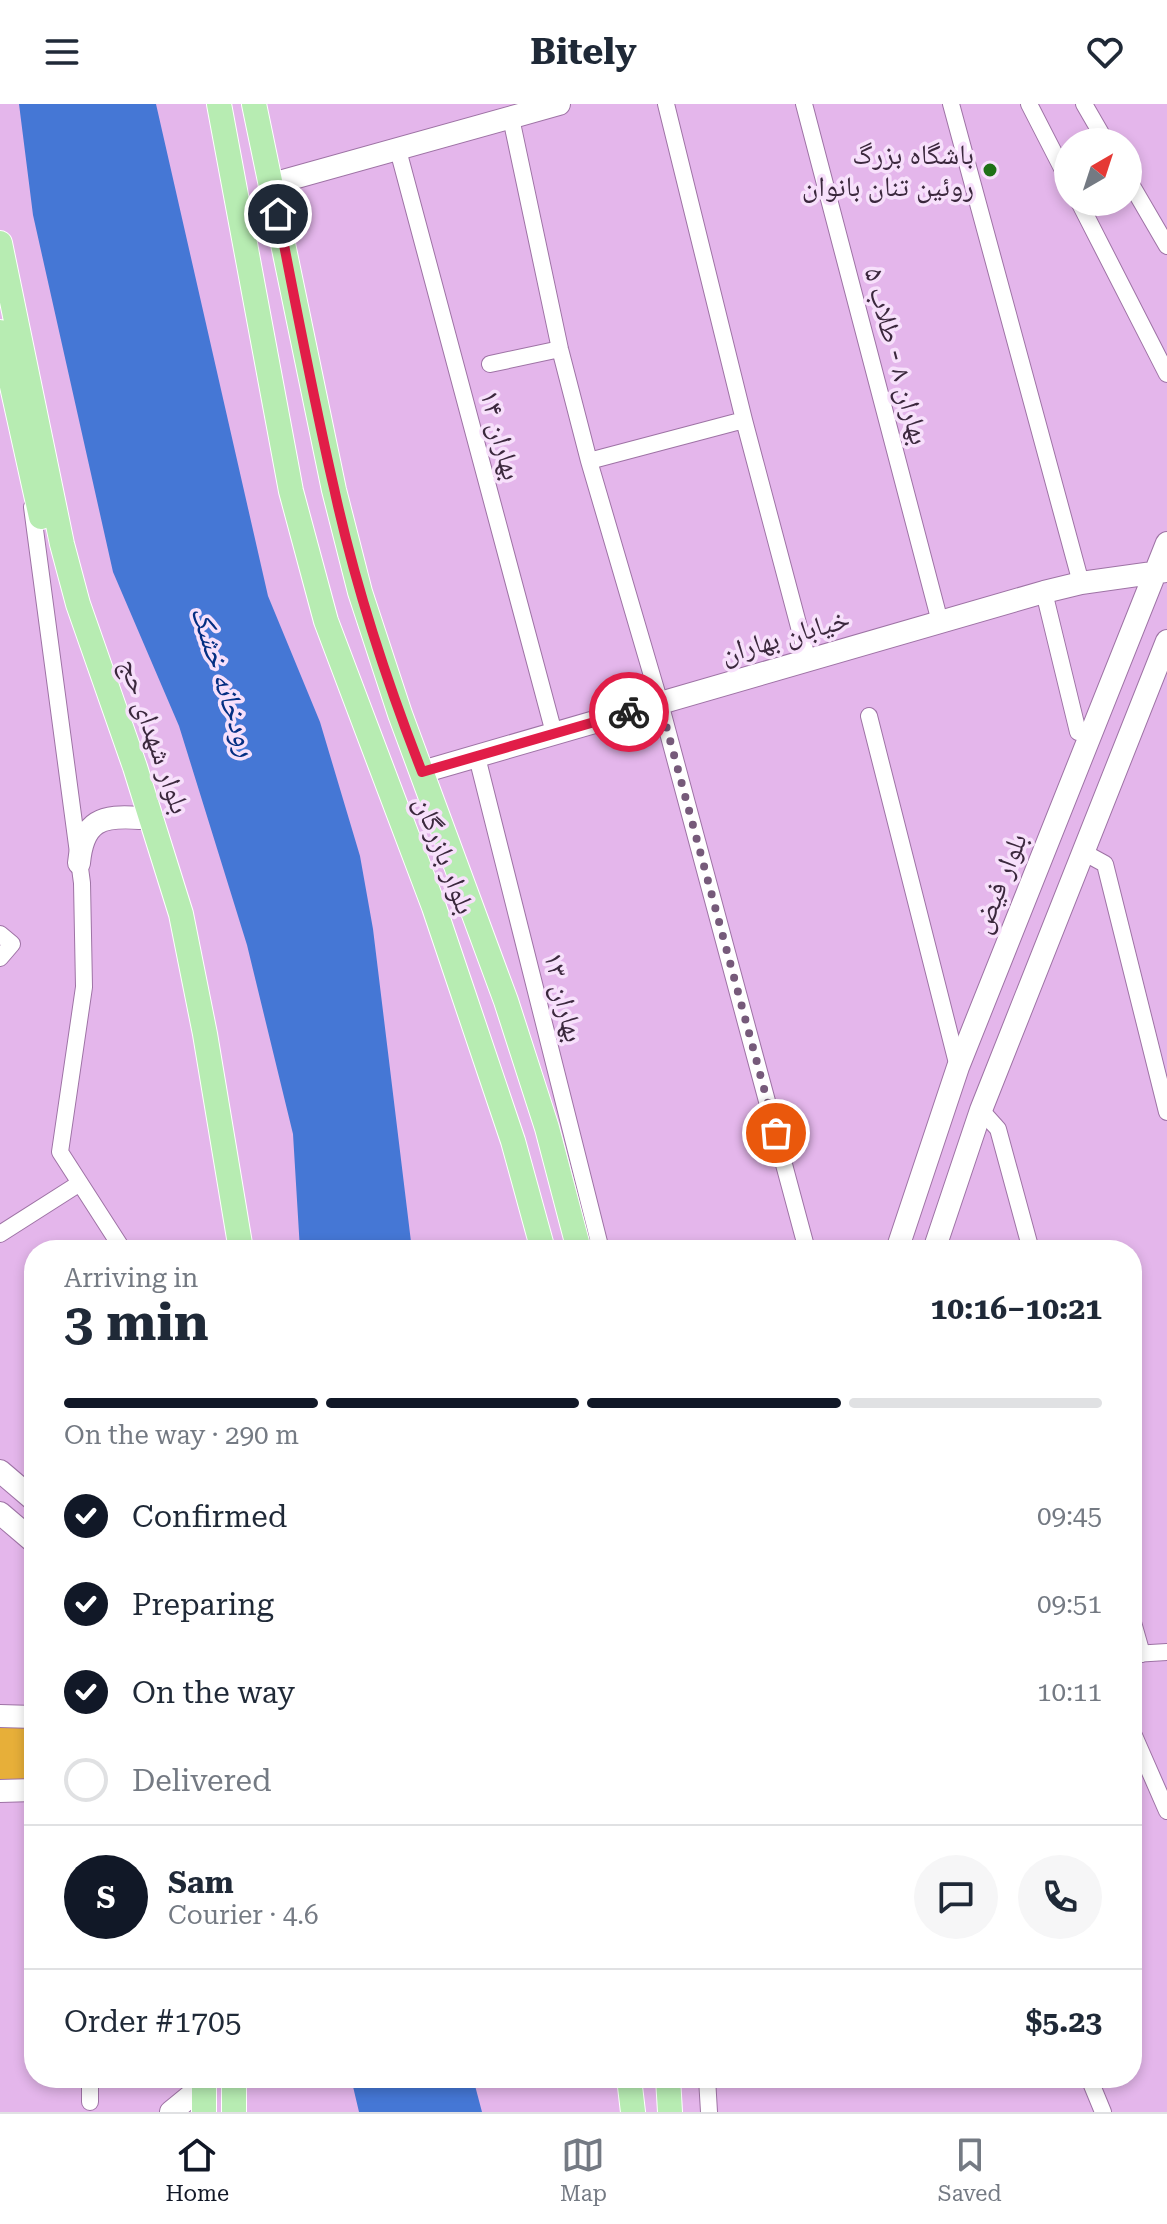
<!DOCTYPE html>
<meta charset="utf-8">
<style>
body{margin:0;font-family:"Roboto Serif","Noto Naskh Arabic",serif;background:#f6f6f7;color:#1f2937;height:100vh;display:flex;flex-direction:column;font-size:30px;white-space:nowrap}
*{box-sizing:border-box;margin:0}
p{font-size:26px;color:#747a83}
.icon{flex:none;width:44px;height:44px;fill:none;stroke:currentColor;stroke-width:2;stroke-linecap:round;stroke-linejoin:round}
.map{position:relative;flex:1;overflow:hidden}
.drawer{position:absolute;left:24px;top:1136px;width:1118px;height:848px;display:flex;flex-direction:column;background:#fff;border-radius:32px;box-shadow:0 4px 12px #0003}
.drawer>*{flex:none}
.needle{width:52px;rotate:39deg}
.controls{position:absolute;left:1054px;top:24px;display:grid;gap:16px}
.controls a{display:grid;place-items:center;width:88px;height:88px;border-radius:50%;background:#fff;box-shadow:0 4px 12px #0003;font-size:40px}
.pin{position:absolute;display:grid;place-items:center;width:68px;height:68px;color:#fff;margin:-34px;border:4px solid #fff;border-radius:50%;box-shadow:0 2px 8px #0007}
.courier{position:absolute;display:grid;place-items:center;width:80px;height:80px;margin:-40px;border:6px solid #e11d48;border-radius:50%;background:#fff;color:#222;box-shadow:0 2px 10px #0007}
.headline em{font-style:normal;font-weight:700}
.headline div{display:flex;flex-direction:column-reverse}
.headline{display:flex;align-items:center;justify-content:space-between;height:136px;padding:0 40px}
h1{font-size:52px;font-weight:700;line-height:60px}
.bar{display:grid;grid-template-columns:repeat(4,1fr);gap:12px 8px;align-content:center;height:96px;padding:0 40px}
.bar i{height:10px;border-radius:6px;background:#e0e1e3}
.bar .selected{background:#111827}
.bar p{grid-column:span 4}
.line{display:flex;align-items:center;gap:20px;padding:0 40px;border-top:2px solid #e0e1e3}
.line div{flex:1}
.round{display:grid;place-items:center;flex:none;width:84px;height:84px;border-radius:42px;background:#f6f6f7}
ol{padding:0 40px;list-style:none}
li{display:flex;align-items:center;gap:24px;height:88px}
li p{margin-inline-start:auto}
li .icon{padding:8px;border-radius:50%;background:#111827;color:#fff;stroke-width:4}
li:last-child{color:#747a83}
li i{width:44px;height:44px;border:4px solid #e0e1e3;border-radius:50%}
header{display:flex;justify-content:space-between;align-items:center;height:104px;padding:0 40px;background:#fff;font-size:36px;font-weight:700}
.menu{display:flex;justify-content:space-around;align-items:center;height:112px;border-top:2px solid #e0e1e3;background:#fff;font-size:22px;color:#747a83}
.menu a{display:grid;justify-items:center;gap:4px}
.menu .selected{color:#111827}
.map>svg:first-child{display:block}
.green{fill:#e7af39}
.water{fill:#4577d5}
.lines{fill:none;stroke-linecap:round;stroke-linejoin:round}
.street-casing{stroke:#9e73a5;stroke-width:18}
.secondary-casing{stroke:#9e73a5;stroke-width:24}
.primary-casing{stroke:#fff;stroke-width:26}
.street{stroke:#fff;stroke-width:16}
.secondary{stroke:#fff;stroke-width:22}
.primary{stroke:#b7ecb2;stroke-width:24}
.done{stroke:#765a7a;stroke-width:8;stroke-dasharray:0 14.4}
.route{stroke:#e11d48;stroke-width:10}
.poi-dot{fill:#1f7017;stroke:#f7e0fb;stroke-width:3}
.labels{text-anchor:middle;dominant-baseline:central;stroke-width:7;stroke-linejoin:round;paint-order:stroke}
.poi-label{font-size:28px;fill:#3b283d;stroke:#f7e0fb;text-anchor:end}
.street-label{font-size:28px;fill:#3b283d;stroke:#f7e0fb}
.water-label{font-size:30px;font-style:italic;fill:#032e82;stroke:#f7e0fb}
</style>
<header><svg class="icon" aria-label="menu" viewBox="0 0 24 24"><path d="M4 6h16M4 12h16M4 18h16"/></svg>Bitely<svg class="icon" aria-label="heart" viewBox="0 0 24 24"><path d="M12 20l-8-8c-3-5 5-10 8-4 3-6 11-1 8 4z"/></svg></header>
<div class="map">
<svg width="1167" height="2008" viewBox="0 0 1167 2008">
<rect width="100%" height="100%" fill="#e4b6eb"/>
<path class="green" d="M0 1622 34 1623V1677L0 1676Z"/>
<path class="water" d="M19 0H156L268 492 320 618 360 752 373 825 412 1146H300L293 1030 247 841 179 622 113 468 33 111Z
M351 1974H473L482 2008H359Z"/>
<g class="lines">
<defs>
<path id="street" d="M666 0 744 316 808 557
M804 0 940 518
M951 0 1081 479
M1029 0 1068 76
M1084 0 1106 38
M511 14 560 245 589 357 660 599 807 1146
M398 46 554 629
M1128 75 1167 142
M1079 98 1167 270
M490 260 560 245
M589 357 744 316
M32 403 82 779 84 883 60 1048 123 1146
M1044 488 1078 628
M869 612 958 963
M477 653 601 1146
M1083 748 1105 760 1167 1008
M0 830 12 840 0 854
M981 1006 998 1025 1031 1146
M0 1130 80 1079
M1132 1515 1142 1550
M1134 1550 1167 1548
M1132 1627 1167 1707
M90 1974V1998
M707 1974 709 2008
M1089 1974 1103 2008"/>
<path id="secondary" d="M272 80 559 0
M422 668 1044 488 1081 479 1167 467
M79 759C83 716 102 711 140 714
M897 1146 958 963 1167 439
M934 1146 981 1006 1167 537
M0 1367 34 1396
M0 1409 34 1438
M0 1612 34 1613
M0 1687 34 1686
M171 2008 204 1981"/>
<path id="primary" d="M219 0 291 387 326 517 434 803 513 1037 543 1146
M254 0 334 386 360 488 400 610 506 897 547 1024 579 1146
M0 139 62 440 78 500 135 663 181 810 205 930 241 1146
M0 228 41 413
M204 1974V2008
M234 1974V2008
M629 1974 633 2008
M668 1974 670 2008"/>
</defs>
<use href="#street" class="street-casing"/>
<use href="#secondary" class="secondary-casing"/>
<use href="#primary" class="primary-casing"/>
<use href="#street" class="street"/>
<use href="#secondary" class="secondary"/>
<use href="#primary" class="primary"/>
</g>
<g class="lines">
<path class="done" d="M629 608 660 599 776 1029"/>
<path class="route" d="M278 110C296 202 313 293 334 384 355 481 386 576 422 668L629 608"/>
</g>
<circle class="poi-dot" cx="990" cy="66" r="8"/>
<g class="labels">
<g class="poi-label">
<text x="974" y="50">باشگاه بزرگ<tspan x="974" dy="32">روئین تنان بانوان</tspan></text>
</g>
<g class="street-label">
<text transform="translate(897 252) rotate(75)">بهاران ۸ - طلاب ۵</text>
<text transform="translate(501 331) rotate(75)">بهاران ۱۴</text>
<text transform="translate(785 532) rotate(-16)">خیابان بهاران</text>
<text transform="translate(155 632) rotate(71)">بلوار شهدای حج</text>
<text transform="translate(445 751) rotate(69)">بلوار بازرگان</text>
<text transform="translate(999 779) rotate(-68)">بلوار فیض</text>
<text transform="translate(564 893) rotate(76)">بهاران ۱۳</text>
</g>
<g class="water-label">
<text transform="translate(225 577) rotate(72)">رودخانه خشک</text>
</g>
</g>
</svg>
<div class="controls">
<a><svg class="needle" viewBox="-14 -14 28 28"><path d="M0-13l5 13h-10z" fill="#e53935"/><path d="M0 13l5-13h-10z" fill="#747a83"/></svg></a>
</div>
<div class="pin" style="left:776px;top:1029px;background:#ea580c"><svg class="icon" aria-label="bag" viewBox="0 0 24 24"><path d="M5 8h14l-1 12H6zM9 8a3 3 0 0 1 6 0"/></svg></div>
<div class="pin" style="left:278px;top:110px;background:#1f2937"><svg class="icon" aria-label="home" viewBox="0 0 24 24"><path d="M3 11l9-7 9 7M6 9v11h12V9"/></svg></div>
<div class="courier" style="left:629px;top:608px"><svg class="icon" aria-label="bike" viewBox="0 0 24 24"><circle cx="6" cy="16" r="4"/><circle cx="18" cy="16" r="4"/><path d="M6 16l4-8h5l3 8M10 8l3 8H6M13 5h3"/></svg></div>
<section class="drawer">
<div class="headline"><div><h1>3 min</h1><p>Arriving in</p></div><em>10:16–10:21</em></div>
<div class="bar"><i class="selected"></i><i class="selected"></i><i class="selected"></i><i></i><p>On the way · 290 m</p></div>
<ol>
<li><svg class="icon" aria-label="check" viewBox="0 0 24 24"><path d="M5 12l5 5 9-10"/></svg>Confirmed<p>09:45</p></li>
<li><svg class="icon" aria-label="check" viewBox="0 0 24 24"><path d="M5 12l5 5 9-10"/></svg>Preparing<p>09:51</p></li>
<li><svg class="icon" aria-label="check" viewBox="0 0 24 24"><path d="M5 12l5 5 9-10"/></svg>On the way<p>10:11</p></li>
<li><i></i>Delivered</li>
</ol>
<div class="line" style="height:144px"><b class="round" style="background:#111827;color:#fff">S</b><div><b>Sam</b><p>Courier · 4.6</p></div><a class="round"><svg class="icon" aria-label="chat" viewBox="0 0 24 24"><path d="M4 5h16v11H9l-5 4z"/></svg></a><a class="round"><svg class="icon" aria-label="phone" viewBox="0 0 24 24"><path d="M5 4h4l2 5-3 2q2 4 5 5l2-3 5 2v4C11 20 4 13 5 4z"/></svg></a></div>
<div class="line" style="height:104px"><div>Order #1705</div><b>$5.23</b></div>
</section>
</div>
<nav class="menu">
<a class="selected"><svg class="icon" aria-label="home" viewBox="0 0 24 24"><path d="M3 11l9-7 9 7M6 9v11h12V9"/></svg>Home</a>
<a><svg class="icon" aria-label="map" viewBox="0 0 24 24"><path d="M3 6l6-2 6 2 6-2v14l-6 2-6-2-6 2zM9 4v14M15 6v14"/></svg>Map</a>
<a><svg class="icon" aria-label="saved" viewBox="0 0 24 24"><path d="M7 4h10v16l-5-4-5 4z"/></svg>Saved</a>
</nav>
